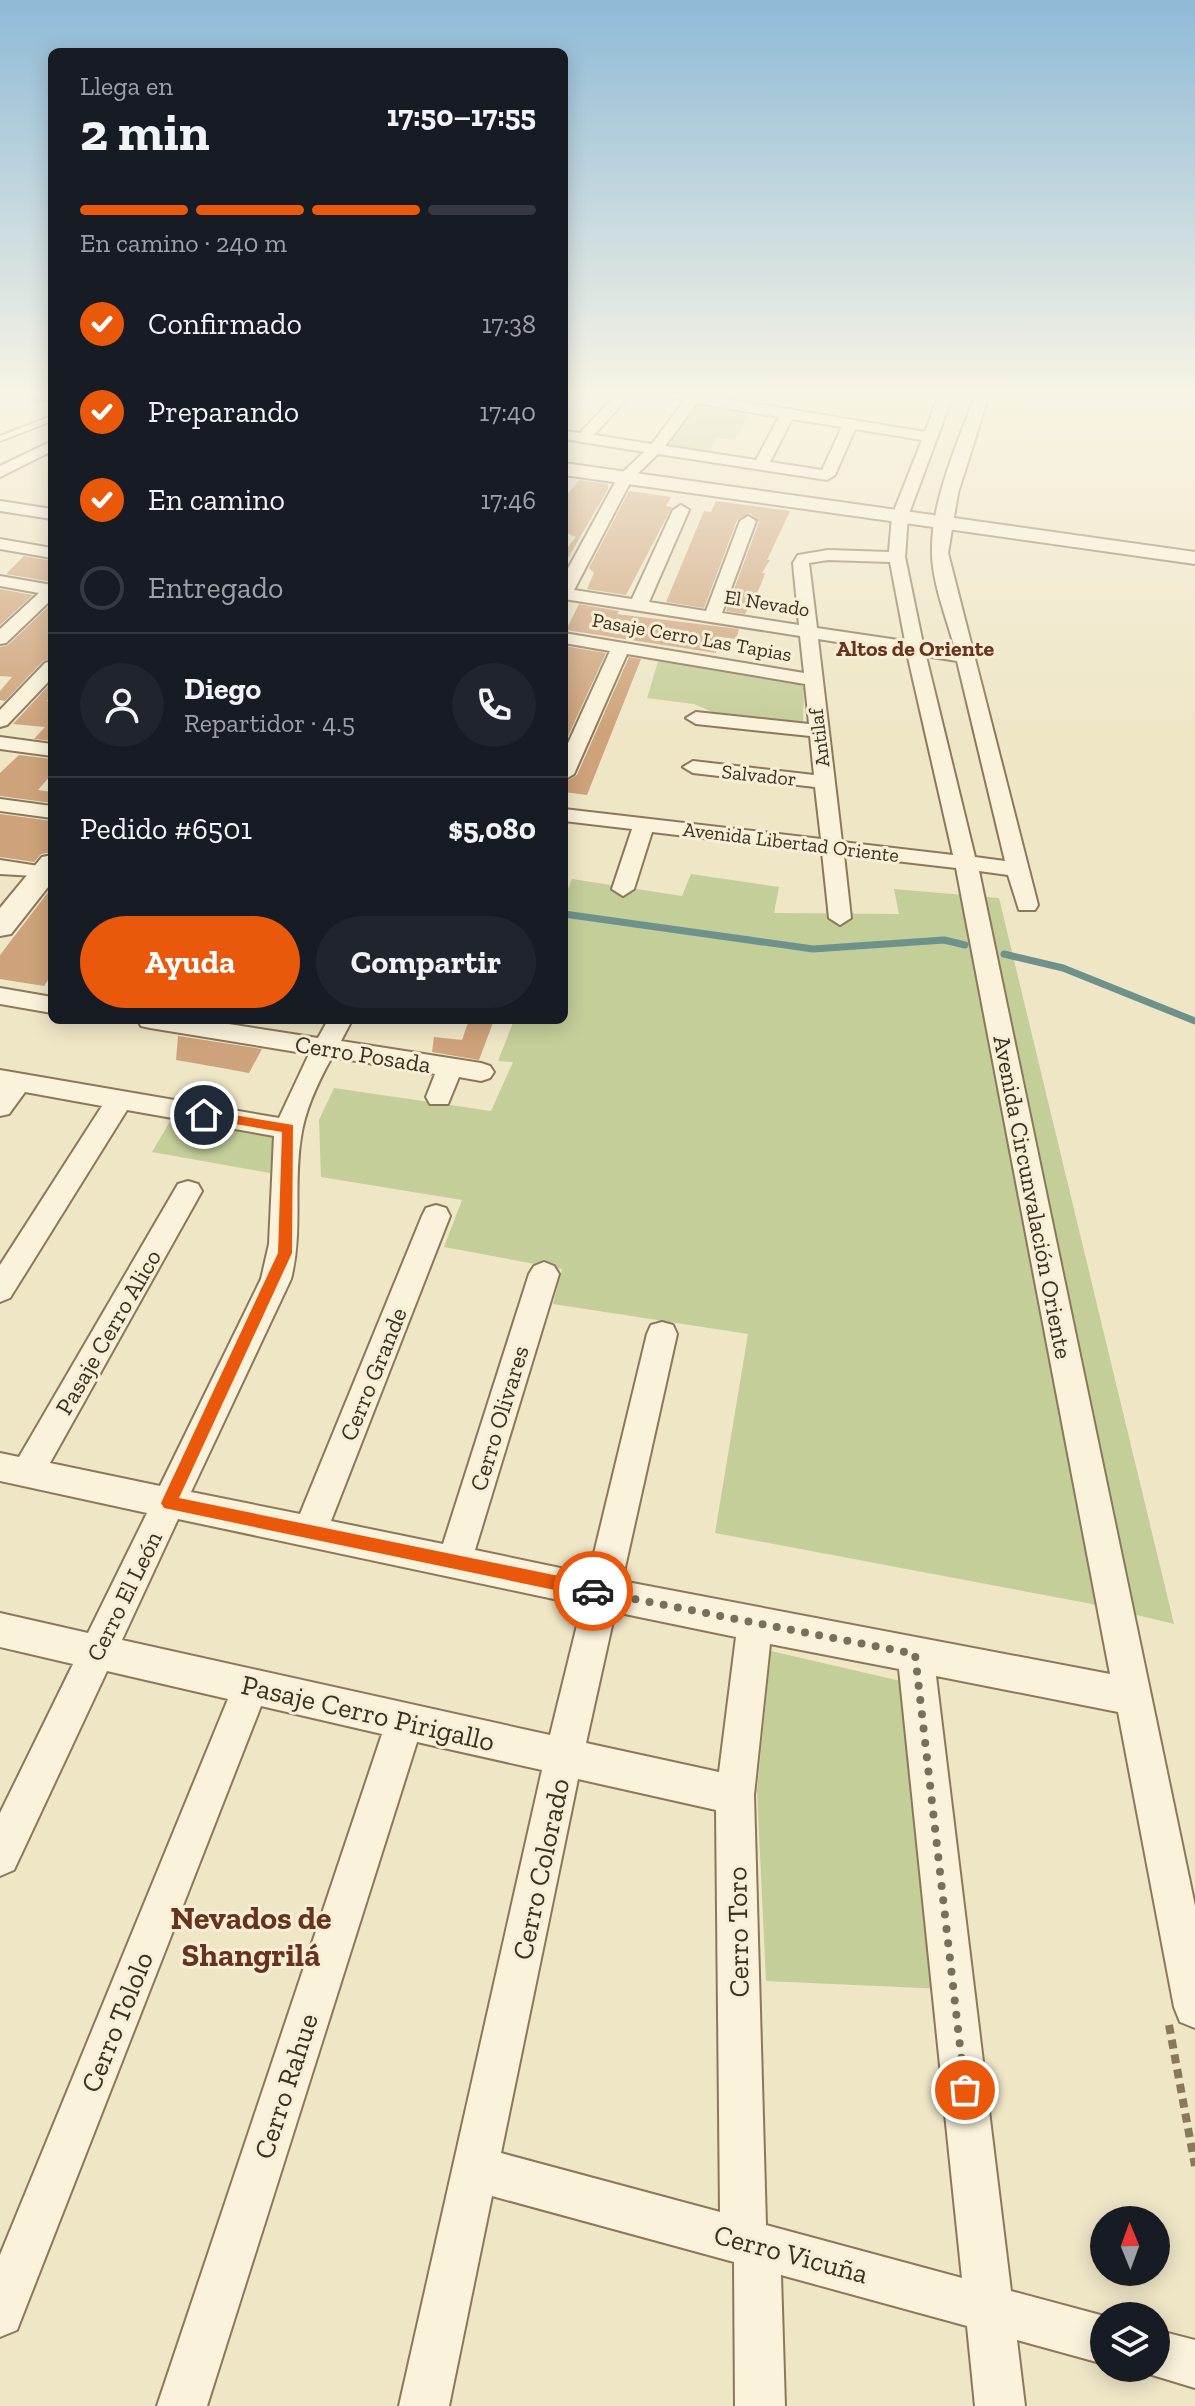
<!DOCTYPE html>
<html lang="es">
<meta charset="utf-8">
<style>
body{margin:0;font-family:"Zilla Slab",serif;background:#20242c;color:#f1f3f6;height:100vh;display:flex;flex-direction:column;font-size:30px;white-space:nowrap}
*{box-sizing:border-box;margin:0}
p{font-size:26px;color:#9ea1a6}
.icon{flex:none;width:44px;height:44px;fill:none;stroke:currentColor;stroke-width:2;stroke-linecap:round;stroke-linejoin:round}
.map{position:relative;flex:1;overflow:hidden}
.sheet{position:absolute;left:48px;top:48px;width:520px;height:976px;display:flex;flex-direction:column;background:#171b24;border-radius:12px;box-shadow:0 4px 20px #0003}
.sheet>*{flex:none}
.needle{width:52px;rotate:359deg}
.fabs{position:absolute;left:1090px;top:2206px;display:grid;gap:16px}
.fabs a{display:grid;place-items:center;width:80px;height:80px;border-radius:50%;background:#171b24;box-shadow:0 4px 20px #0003;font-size:40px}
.pin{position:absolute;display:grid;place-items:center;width:68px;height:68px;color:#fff;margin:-34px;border:4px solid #fff;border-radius:50%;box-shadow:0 2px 8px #0007}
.courier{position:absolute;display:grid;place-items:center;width:80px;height:80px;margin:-40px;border:6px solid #ea580c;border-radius:50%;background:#fff;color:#222;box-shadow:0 2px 10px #0007}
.overview em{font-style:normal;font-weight:700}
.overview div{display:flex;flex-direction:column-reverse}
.overview{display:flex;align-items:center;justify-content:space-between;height:136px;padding:0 32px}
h1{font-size:52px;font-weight:700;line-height:60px}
.bar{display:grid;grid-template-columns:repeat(4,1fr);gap:12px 8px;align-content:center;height:96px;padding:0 32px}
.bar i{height:10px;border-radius:6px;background:#363941}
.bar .current{background:#ea580c}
.bar p{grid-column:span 4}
.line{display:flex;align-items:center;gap:20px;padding:0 32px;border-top:2px solid #363941}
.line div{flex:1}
.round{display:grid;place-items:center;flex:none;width:84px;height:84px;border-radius:42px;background:#20242c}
ol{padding:0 32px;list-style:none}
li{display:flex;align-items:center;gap:24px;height:88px}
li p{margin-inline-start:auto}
li .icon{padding:8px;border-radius:50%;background:#ea580c;color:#fff;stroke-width:4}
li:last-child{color:#9ea1a6}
li i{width:44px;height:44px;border:4px solid #363941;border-radius:50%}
.button{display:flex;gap:16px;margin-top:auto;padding:16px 32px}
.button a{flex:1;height:92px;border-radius:48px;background:#ea580c;color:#fff;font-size:32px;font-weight:700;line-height:92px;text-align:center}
.button a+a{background:#20242c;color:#f1f3f6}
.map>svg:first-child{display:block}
.green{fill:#c4ce99}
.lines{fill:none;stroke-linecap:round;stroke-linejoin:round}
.stream-far1{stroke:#6e928b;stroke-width:6}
.stream{stroke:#6e928b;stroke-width:7}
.building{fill:#cea37b}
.service-casing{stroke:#8b785b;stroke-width:4}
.minor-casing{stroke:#8b785b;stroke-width:4}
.tertiary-casing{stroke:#8b785b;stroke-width:4}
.path{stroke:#8b785b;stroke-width:8;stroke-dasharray:9 6;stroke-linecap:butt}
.service{fill:#faf2da;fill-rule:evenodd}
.minor{fill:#faf2da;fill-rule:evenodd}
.tertiary{fill:#faf2da;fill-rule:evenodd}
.route{fill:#ea580c}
.done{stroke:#7a6f59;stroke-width:8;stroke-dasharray:0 14.4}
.labels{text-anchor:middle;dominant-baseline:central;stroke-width:6;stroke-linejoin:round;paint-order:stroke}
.far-street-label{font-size:20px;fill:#3b2f1f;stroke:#f6efd6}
.far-neighbourhood-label{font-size:22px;font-weight:bold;fill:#69321e;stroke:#f6efd6}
.street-label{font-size:24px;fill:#3b2f1f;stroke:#f6efd6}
.near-street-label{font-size:28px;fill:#3b2f1f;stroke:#f6efd6}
.near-neighbourhood-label{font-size:32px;font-weight:bold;fill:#69321e;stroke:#f6efd6}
</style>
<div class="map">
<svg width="1195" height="2406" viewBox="0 0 1195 2406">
<rect width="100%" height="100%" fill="#efe6c6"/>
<path class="green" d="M695 401 751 410 735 440 717 438 708 454 662 447Z
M659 658 792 680 804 687 803 723 719 715 694 704 647 698Z
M691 874 779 887 774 913 899 914 894 889 999 898 1174 1624 1087 1603 715 1533 748 1334 553 1304 562 1269 444 1247 462 1200 321 1177 319 1120 334 1088 491 1111 513 1062 498 1061 514 1020H564V899L572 879 682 896Z
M172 1118 275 1136 270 1173 152 1152Z
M771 1651 905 1682 944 1989 766 1981 757 1791Z"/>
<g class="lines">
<path class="stream-far1" d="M564 914H567"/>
<path class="stream" d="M564 914 813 949 944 940 965 945
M1004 954 1063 968 1195 1021"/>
</g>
<path class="building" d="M579 480 608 484V489L564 565V552L576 537 564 532V499Z
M629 491 671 497 666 506 672 507 626 595 587 589 594 573 589 568Z
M716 501 790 511 767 560H770L762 573H765L760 587 745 614 726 611 759 522 750 513 737 520 704 608 666 602 704 511 711 512Z
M24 556 52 561V582L6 574Z
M0 589 33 595 0 625Z
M52 603V658L43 661 5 701 0 700V691L12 677 0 676V647L8 645Z
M579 604 619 611 617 614 739 629 736 639 720 637 716 653 566 630Z
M564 646 606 653 564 745Z
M629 657 641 659 587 795 564 792V783L577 775Z
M52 682V695L47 701 52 702V741L34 739 45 727 13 724Z
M19 755 52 759V774L38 790 52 792V803L0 796V773Z
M0 814 52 821V852L41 854 34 862 0 857Z
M52 887V974L44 986 0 979V955Z
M469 1020H494L479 1060 432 1052 434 1037 462 1040Z
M178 1036 262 1049 249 1073 222 1068 176 1060Z"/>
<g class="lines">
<defs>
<path id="service" d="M49 417H52V421L0 441V436Z"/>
<path id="minor" d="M616 395H630L594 435 652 444 684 401 665 395H703L925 432 939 395H953L908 516 905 557 923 644 955 649C947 619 932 583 932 552 931 500 958 443 975 395H989L958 493 948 553 1038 905 1035 910H1019L1008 875 979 871 1195 1906V2028L1180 2022 1174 2007 1118 1712 936 1676 1011 2291 1104 2316V2364L1017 2340 1025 2406H975L967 2326 781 2275 785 2406H735L734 2262 492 2196 449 2406H399L542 1770 417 1742 207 2406H157L382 1734 261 1706 17 2330 0 2337V2255L228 1699 107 1671 14 1870 0 1876V1813L73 1664 0 1647V1613L88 1633 147 1513 0 1481V1453L19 1457 178 1184 188 1181 198 1184 202 1191 50 1463 160 1486 261 1279 269 1244 274 1136 127 1110 10 1298 0 1302V1265L102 1106 25 1092 9 1114 0 1116V1070L279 1118 309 1054 150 1028 141 1026 138 1020H203L318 1038 328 1020H352L341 1041 481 1063 490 1066 494 1072 490 1078 481 1081 459 1077 448 1104H430L426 1097 435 1074 332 1057C318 1082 305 1109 301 1137 293 1185 303 1232 291 1279L191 1492 300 1514 422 1216 426 1208 436 1205 446 1208 450 1216 331 1521 443 1544 529 1274 534 1266 544 1262 554 1266 559 1274 475 1550 589 1574 647 1334 651 1325 662 1322 673 1325 677 1334 622 1581 1110 1674 956 868 844 855 851 918 840 925 829 918 822 852 652 832 634 889 623 896 612 889 632 829 564 821V809L821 839 815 787 693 773 683 767 693 761 814 775 810 736 696 724 686 718 696 712 809 724 805 684 627 654 574 774 564 780V752L610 651 564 643V633L804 673 800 636 564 599V576L618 477 644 452 564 439V431L580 433ZM697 403 779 417 756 460 665 446ZM792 419 842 427 822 470 770 462ZM855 429 922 440 892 516 889 552 828 550 798 555 793 563 799 625 722 613 756 521 748 516 740 521 706 611 649 602 689 510 681 505 673 510 632 599 574 590 632 479 658 454 827 480 835 475ZM828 560 890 562 905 641 817 628 809 563ZM818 639 907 653 953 855 842 842ZM926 656 957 661 1005 861 975 857ZM178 1519 582 1605 550 1735 122 1640ZM615 1612 736 1637 719 1772 586 1743ZM770 1644 899 1669 962 2278 766 2225 754 1795ZM578 1779 716 1810 720 2212 501 2153Z
M52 441V451L0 477V466Z
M0 501 52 509V519L0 511Z
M0 539 52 548V558L0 549Z
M0 576 52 585V599L6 643 0 644V629L39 593 0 586Z
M52 661V678L7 725 0 727V710L45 663Z
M0 737 52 744V756L0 749Z
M0 799 52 806V818L0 811Z
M0 860 52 868V877L0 874Z
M0 988 52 997V1013L0 1004Z
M1156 2330 1195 2340V2388L1139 2371 1138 2368H1156Z"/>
<path id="tertiary" d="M31 395H52V401L34 399Z
M564 463 1195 552V564L564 475Z
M52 855V882L11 934 0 936V908L42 857Z"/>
</defs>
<use href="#service" class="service-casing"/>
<use href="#minor" class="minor-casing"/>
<use href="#tertiary" class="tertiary-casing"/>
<path class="path" d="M1169 2025 1195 2166"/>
<use href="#service" class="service"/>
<use href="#minor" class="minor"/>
<use href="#tertiary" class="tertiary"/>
</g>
<linearGradient id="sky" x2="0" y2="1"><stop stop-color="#8ebad7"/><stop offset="0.54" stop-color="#f8f4e5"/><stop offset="1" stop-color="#f8f4e5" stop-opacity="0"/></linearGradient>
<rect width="1195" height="731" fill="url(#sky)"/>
<path class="route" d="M204 1110 293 1125 292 1253 179 1498 593 1583 601 1591 598 1596 593 1598 164 1508 161 1503 278 1253 282 1132 199 1118V1112Z"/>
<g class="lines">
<path class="done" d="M593 1591 915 1654 965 2090"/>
</g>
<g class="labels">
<g class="far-street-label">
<text transform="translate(767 603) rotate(9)">El Nevado</text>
<text transform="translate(692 637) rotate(10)">Pasaje Cerro Las Tapias</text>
<text transform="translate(819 738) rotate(-97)">Antilaf</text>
<text transform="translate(759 775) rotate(6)">Salvador</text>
<text transform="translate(791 842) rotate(7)">Avenida Libertad Oriente</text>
</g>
<g class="far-neighbourhood-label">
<text x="915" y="648">Altos de Oriente</text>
</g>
<g class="street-label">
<text transform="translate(363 1054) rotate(9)">Cerro Posada</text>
<text transform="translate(1033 1197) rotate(79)">Avenida Circunvalación Oriente</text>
<text transform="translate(108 1332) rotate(-60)">Pasaje Cerro Alico</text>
<text transform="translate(373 1374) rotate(-68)">Cerro Grande</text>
<text transform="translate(499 1418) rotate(-73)">Cerro Olivares</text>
<text transform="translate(124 1596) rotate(-64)">Cerro El León</text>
</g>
<g class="near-street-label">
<text transform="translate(368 1713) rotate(13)">Pasaje Cerro Pirigallo</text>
<text transform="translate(541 1869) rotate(-78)">Cerro Colorado</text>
<text transform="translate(738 1932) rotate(-91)">Cerro Toro</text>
<text transform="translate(117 2022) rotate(-68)">Cerro Tololo</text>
<text transform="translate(286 2086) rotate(-72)">Cerro Rahue</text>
<text transform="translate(791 2254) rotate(15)">Cerro Vicuña</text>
</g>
<g class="near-neighbourhood-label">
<text x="251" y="1918">Nevados de<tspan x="251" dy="37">Shangrilá</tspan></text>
</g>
</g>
</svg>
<div class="fabs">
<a><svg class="needle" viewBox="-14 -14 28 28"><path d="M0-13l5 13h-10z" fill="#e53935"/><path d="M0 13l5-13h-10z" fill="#9ea1a6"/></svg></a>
<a><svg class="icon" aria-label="layers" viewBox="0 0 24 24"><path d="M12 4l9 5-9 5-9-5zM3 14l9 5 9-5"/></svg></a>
</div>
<div class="pin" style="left:965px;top:2090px;background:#ea580c"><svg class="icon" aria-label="bag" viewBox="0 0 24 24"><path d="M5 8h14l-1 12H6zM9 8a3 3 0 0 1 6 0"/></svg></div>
<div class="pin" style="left:204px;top:1115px;background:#1f2937"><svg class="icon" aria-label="home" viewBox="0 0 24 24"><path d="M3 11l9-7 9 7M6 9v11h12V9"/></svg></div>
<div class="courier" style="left:593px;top:1591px"><svg class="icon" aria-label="car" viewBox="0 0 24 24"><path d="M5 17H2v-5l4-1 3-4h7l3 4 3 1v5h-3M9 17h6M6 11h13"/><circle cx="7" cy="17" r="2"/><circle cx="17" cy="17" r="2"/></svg></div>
<section class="sheet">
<div class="overview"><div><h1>2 min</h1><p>Llega en</p></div><em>17:50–17:55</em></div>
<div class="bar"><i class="current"></i><i class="current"></i><i class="current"></i><i></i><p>En camino · 240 m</p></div>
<ol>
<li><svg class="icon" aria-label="check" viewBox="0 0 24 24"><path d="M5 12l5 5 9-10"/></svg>Confirmado<p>17:38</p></li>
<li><svg class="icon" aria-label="check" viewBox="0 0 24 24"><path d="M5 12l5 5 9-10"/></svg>Preparando<p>17:40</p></li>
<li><svg class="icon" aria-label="check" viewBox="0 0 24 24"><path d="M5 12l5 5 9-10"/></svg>En camino<p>17:46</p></li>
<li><i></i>Entregado</li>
</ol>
<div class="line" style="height:144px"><a class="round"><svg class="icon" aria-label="person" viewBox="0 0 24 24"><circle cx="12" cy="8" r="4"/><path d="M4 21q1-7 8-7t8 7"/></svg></a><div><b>Diego</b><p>Repartidor · 4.5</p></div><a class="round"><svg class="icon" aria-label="phone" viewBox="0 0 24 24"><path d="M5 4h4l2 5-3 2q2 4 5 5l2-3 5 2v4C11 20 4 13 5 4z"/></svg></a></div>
<div class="line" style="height:104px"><div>Pedido #6501</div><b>$5,080</b></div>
<div class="button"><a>Ayuda</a><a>Compartir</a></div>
</section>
</div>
